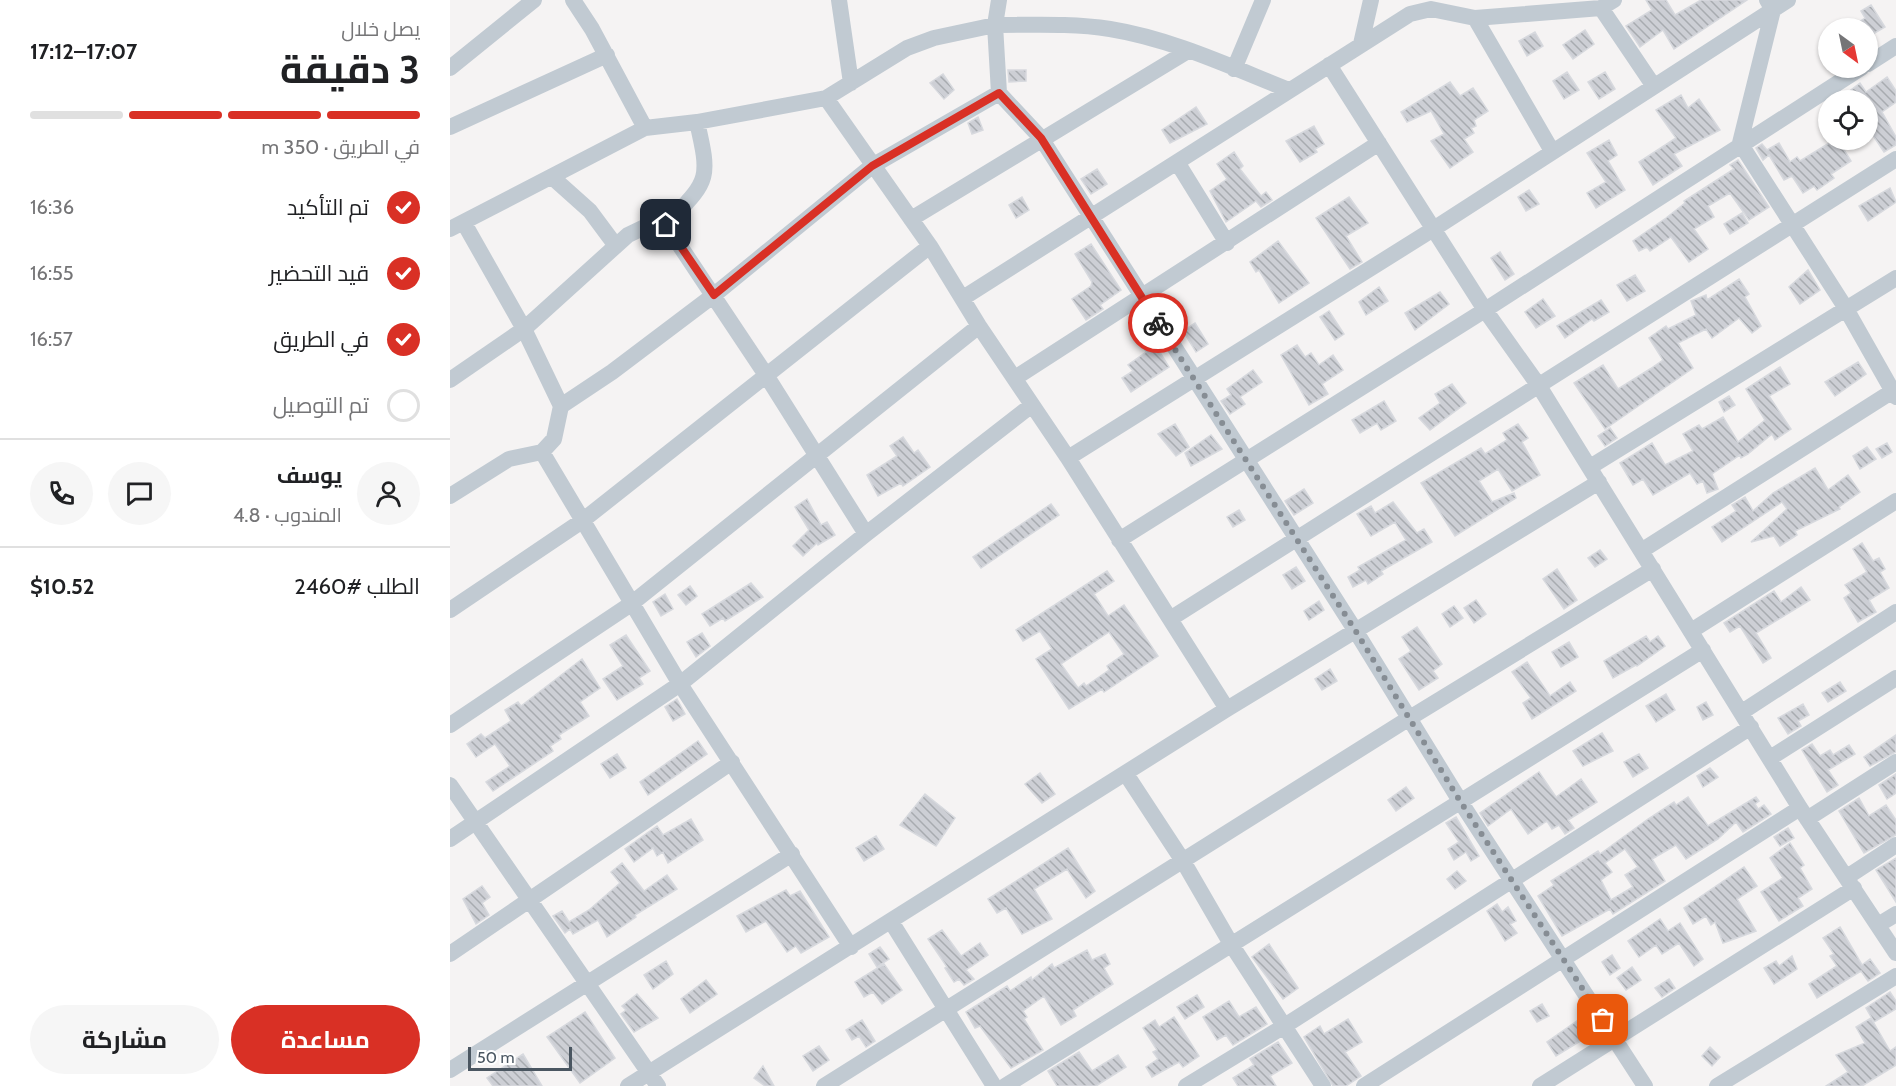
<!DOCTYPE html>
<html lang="ar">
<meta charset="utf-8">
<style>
body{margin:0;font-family:Cabin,Cairo,sans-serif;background:#f6f6f6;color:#202124;direction:rtl;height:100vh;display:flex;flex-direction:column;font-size:22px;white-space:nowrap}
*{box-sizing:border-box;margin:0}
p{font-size:20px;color:#757577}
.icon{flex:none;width:33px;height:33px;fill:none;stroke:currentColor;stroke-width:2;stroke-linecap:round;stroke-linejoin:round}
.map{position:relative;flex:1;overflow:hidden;direction:ltr}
.sheet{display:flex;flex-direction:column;background:#fff;width:450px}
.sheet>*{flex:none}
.needle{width:39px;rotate:147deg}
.fabs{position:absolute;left:1368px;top:18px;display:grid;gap:12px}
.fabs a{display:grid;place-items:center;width:60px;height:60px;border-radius:50%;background:#fff;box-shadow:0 2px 4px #0004;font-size:30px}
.scale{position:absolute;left:18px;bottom:15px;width:104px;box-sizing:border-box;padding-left:6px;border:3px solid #4a5661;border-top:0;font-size:16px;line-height:21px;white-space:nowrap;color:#4a5661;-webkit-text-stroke:4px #fff;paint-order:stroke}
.pin{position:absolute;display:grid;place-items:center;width:51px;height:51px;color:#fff;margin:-26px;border-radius:12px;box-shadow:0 3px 9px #0006}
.courier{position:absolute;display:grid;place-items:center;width:60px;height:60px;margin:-30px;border:4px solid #d93025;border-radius:50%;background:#fff;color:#222;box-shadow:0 2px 8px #0007}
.summary em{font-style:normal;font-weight:700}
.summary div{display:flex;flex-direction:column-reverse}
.summary{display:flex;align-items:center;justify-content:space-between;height:102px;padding:0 30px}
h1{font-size:39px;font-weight:700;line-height:45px}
.bar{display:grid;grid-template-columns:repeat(4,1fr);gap:9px 6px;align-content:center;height:72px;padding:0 30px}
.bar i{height:8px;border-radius:4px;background:#e0e0e0}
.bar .current{background:#d93025}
.bar p{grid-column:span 4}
.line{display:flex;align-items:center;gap:15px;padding:0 30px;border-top:2px solid #e0e0e0}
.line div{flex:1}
.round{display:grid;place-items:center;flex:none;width:63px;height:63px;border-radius:32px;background:#f6f6f6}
ol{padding:0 30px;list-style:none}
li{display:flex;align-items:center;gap:18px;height:66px}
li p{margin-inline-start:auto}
li .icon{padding:6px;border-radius:50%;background:#d93025;color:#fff;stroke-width:4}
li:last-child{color:#757577}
li i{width:33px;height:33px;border:3px solid #e0e0e0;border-radius:50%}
.primary-button{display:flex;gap:12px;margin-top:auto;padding:12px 30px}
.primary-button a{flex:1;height:69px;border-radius:36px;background:#d93025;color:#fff;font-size:24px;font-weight:700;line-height:69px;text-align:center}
.primary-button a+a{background:#f6f6f6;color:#202124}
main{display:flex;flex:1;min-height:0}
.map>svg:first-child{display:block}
.building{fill:url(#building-back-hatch);stroke:#d7d9de;stroke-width:1.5;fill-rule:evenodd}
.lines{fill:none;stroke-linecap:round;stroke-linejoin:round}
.street{stroke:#c1cad2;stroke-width:16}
.done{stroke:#868d94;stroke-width:6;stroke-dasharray:0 10.8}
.route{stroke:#d93025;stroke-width:8}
</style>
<main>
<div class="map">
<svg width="1446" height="1086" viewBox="0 0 1446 1086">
<defs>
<pattern id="building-back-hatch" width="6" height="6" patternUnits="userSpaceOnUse" patternTransform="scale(1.5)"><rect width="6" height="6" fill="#cdcfd5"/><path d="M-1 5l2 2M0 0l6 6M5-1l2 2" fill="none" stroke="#a8abb0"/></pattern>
</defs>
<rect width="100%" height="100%" fill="#f5f3f3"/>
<path class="building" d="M1196 0H1216L1225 15 1251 0H1297L1224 49 1213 30 1190 47 1176 26 1202 10Z
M1421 5 1435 27 1418 37V28H1413L1409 22 1415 18 1411 11Z
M1135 30 1144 44 1123 59 1113 45Z
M1085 32 1093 46 1077 56 1069 41Z
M558 70H576V81L559 82Z
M1117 72 1129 90 1114 99 1103 81Z
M1155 72 1165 89 1149 99 1138 82Z
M493 74 504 90 494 99 480 83Z
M1437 77 1446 91V102L1432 112 1446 137V145L1434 152 1418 128V100H1403L1407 98 1401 90 1410 83 1416 92Z
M1000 82 1010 96 1023 88 1038 111 1024 120 1026 126 1021 128 1024 133 1014 139 1023 152 1000 168 981 141 994 134 981 111 957 122 951 112Z
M1231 95 1238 108 1249 99 1270 130 1224 154 1232 166 1203 185 1189 162 1226 138 1206 110Z
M746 107 757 124 720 143 712 130Z
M528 117 533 130 522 134 518 123Z
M864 126 874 144 865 149 867 152 850 162 836 141Z
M1159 140 1167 155 1158 161 1175 190 1146 208 1137 193 1156 182 1137 153Z
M1384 140H1388L1401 161 1381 174 1384 178 1367 190 1364 186 1353 193 1342 176 1334 180 1319 155 1313 160 1306 148 1312 144 1317 150 1329 143 1340 162 1347 157 1350 161Z
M784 152 793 166 790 169 811 196 816 192 822 200 811 207 806 201 776 222 760 191 777 179 767 164Z
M1288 160 1319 207 1299 220 1280 193 1258 206 1264 217 1244 229 1258 249 1239 262 1221 237 1200 251 1197 247 1189 251 1183 241 1216 218 1235 203 1234 201 1284 169 1280 165Z
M647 169 657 184 641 194 631 179Z
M1440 188 1446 202 1418 221 1409 206Z
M1079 190 1089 204 1076 211 1068 197Z
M572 197 579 210 566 218 559 205Z
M899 197 918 223 896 236 912 262 900 269 866 218Z
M1292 213 1298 223 1280 234 1274 224Z
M828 241 859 283 829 303 809 270 806 272 800 262Z
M641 244 671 290 650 305 653 309 636 320 622 299 641 286 642 282 625 254Z
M1050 252 1064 274 1055 280 1041 258Z
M1358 270 1370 290 1350 304 1339 287Z
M1185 275 1195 291 1177 301 1167 285Z
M1289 279 1299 294 1295 297 1311 326 1302 333 1289 318 1262 338 1256 329 1228 343 1243 368 1155 429 1124 383 1153 365 1168 389 1200 369 1213 360 1199 338 1216 326 1218 329 1246 315 1241 301 1256 295 1257 300Z
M929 287 938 301 916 315 909 302Z
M990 292 999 304 965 330 955 313Z
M1093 299 1105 316 1086 328 1075 312Z
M1151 300 1159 312 1144 321 1142 319 1115 338 1107 326Z
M879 311 894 334 885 340 870 317Z
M692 323 719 367 681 392 672 378 683 371 678 365 696 352 683 328Z
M745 323 758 344 746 352 733 331Z
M847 345 855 357 861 353 869 365 883 355 893 370 872 384 878 394 859 405 831 355Z
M1408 362 1416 374 1385 396 1375 382Z
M1330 367 1340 384 1319 396 1341 429 1325 440 1322 434 1298 454 1291 458 1290 455 1262 474 1268 489 1257 493 1253 481 1247 484 1240 473 1203 495 1193 479 1183 485 1170 463 1202 443 1215 465 1243 451 1233 434 1249 425 1252 429 1273 417 1288 442 1315 420 1296 389Z
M803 370 812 382 790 397 795 404 780 414 771 401 781 395 777 389Z
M1002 384 1016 403 980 430 969 418 990 403 985 394Z
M1279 396 1285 405 1274 412 1269 402Z
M934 401 946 421 931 430 927 423 910 433 902 420Z
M725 424 739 447 726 456 708 434Z
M1068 424 1078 438 1072 442 1090 475 1062 491 1048 469 1029 481 1042 502 1064 493 1066 498 1005 536 971 483 1031 448 1035 454 1057 440 1053 433Z
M1160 428 1167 438 1155 446 1148 436Z
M761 435 772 449 741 466 735 453Z
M453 437 464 453 468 450 480 467 453 486 451 483 428 496 417 475 447 456 440 446Z
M1437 443 1442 452 1432 458 1426 449Z
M1417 447 1426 459 1410 469 1403 456Z
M1365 468 1378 490 1398 475 1410 492 1389 507 1390 509 1345 531 1347 535 1330 546 1324 536 1301 542 1337 509 1332 502 1272 542 1262 527 1286 511 1282 505 1295 497 1303 511 1323 493Z
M854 489 863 503 844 515 835 501Z
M357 499 371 525 377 522 385 535 368 545 367 543 353 556 343 546 359 530 345 507Z
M943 502 967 533 974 529 982 542 931 571 933 574 918 584 916 580 903 587 898 577 910 570 908 567 956 540 945 522 921 536 907 514 921 506 925 513Z
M601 504 609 515 531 568 523 557Z
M789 510 795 520 783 527 777 517Z
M1412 543 1423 561 1429 558 1435 569 1430 572 1439 588 1419 600 1426 612 1408 622 1394 598 1401 593 1395 585 1417 572 1403 549Z
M1150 550 1157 559 1145 567 1138 558Z
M846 567 855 581 842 589 833 575Z
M1107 569 1127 600 1114 609 1093 579Z
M657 571 664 581 644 594 658 616 674 605 708 656 654 692 652 689 619 709 586 659 602 649 590 631 573 641 566 630ZM659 632 674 654 657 666 659 670 636 686 634 683 628 688 611 664Z
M301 583 313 597 275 621 273 618 260 626 252 614Z
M240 586 247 596 236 605 228 595Z
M1351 587 1360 600 1306 633 1321 658 1313 663 1290 626 1280 632 1274 623 1324 591 1331 602Z
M215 594 223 609 211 616 203 602Z
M1026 600 1036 614 1024 623 1014 608Z
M869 601 874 610 859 620 854 611Z
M1004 606 1013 618 1000 627 992 614Z
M967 627 992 664 983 671 988 678 969 690 949 659 961 651 952 637Z
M252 633 260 646 246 657 237 642Z
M176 635 200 671 189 678 193 684 167 700 153 679 173 666 160 645Z
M1196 636 1200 642 1208 636 1215 646 1187 666 1186 665 1163 678 1154 661Z
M1119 642 1128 657 1111 667 1102 652Z
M132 659 150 688 130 702 139 716 109 735 111 739 100 746 103 751 43 791 36 782 60 766 45 744 26 757 17 744 31 734 35 738 61 721 55 710 68 702 71 706Z
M1077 662 1100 696 1120 682 1126 691 1082 719 1073 703 1081 698 1062 672Z
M880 669 887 681 872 690 865 679Z
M1390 682 1396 691 1378 702 1372 693Z
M1216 694 1225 710 1206 722 1196 706Z
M227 699 235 714 223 721 215 707Z
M1256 702 1263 715 1253 720 1247 707Z
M1353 704 1359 715 1348 721 1351 726 1338 734 1328 718Z
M1152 733 1163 751 1133 766 1123 751Z
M1446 735V752L1420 766 1414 757Z
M248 741 257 754 198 795 190 782Z
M1362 744 1370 756 1380 750 1383 755 1399 745 1405 754 1378 770 1388 785 1377 792 1352 750Z
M167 754 176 768 160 778 151 764Z
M1189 754 1198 768 1183 777 1174 762Z
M1260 768 1268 777 1253 787 1247 776Z
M1089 772 1106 797 1131 779 1147 802 1118 820 1124 828 1115 834 1109 825 1102 829 1097 821 1078 834 1061 809 1038 826 1030 813Z
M590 773 605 794 592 803 575 784Z
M1446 774V793L1437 799 1429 785Z
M956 787 964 798 946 811 938 800Z
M475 794 505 818 486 846 450 825Z
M1238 797 1258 826 1306 797 1309 801 1305 804 1308 809 1314 805 1321 814 1293 832 1286 822 1268 839 1236 859 1226 845 1202 859 1215 881 1163 914 1160 909 1112 936 1088 896 1104 885 1101 881 1148 851 1150 854 1198 819 1224 802 1226 805ZM1175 849 1188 867 1175 875 1183 887 1161 900 1151 880 1162 872 1155 863Z
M1409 798 1419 816 1436 805 1446 820V835L1414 853 1389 811Z
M1006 817 1029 856 1021 861 1016 852 1004 860 998 849 1009 842 996 823Z
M241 819 253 840 218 863 213 852 207 856 203 848 184 862 175 849 207 826 213 835Z
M1338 828 1344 838 1330 846 1324 837Z
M426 836 434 849 414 861 406 848Z
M1340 843 1354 865 1350 868 1362 889 1348 898 1353 906 1329 921 1311 892 1333 878 1320 858Z
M618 848 645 891 636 898 617 869 584 889 602 919 572 934 556 908 547 913 538 899Z
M1446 858V902L1426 870Z
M172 863 194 891 217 875 227 889 185 915 186 917 157 937 148 920 123 934 120 929 115 933 103 916 112 911 119 922 139 910 170 883 161 872Z
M1294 867 1307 886 1287 899 1306 931 1273 943 1265 922 1261 925 1256 916 1243 924 1234 908Z
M1007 871 1016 881 1005 889 997 879Z
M32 886 40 897 32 903 39 915 26 924 13 899Z
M336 890 340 896 350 891 379 937 351 953 346 946 337 952 316 921 296 932 287 916Z
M1047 904 1052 912 1058 907 1066 921 1060 924 1067 933 1055 941 1037 911Z
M1210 919 1218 931 1230 923 1253 959 1244 966 1229 943 1212 954 1206 945 1189 957 1178 941Z
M1390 927 1412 965 1420 959 1430 973 1418 981 1411 971 1367 998 1359 984 1387 966 1380 956 1384 954 1373 938Z
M492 930 511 956 530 943 538 955 516 970 524 979 514 985 509 979 504 982 495 968 497 967 478 939Z
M819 944 848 988 833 999 802 957Z
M430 947 439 959 427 967 419 954Z
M637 950 642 960 655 954 660 964 654 968 663 984 623 1010 626 1016 611 1025 594 996 573 1011 577 1017 574 1019 593 1050 561 1068 530 1026 525 1028 516 1012 557 986 560 991 581 977 582 980 602 964 604 968Z
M1162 955 1170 968 1160 975 1152 962Z
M1342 956 1347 969 1324 984 1314 968 1326 961 1329 966Z
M216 961 223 974 203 989 194 975Z
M434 964 452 990 432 1004 423 992 414 997 405 982Z
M1182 967 1191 980 1176 990 1167 978Z
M1219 979 1225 988 1212 997 1205 988Z
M256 980 267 994 240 1013 231 999Z
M1440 992 1446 1001V1009L1424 1022 1416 1008Z
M187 994 208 1018 184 1032 171 1014 176 1010 172 1006Z
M747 995 754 1007 735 1019 727 1007Z
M779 1001 789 1017 806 1007 817 1024 783 1045 776 1035 767 1040 753 1017Z
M1092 1004 1099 1016 1087 1022 1080 1011Z
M135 1012 165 1058 130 1083 97 1037Z
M724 1017 749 1056 733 1067 729 1062 702 1077 696 1067 708 1059 703 1052 707 1050 693 1028 705 1020 709 1027Z
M1131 1018 1142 1034 1106 1056 1097 1042Z
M1421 1018 1440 1051 1446 1047V1065L1412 1086H1376L1398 1072 1386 1055 1415 1043 1406 1027Z
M898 1019 912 1042 895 1052 911 1076 896 1086H883L854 1037 870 1026 874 1034Z
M412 1020 425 1041 416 1047 409 1036 402 1040 396 1030Z
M828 1042 842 1063 820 1076 826 1086H788L783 1078 804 1065 800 1059Z
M369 1046 379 1060 363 1071 353 1056Z
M1260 1047 1270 1057 1262 1066 1252 1056Z
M629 1052 642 1071 668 1055 676 1067 646 1086H607L598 1071Z
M73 1054 92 1086H43L37 1078Z
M313 1066 324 1086H315L304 1078Z"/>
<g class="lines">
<path class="street" d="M123 0 142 29 195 128
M389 0 401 83
M1164 0 1151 8 1203 85
M1317 0 1323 10 1290 143 1395 307 1446 397
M1025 18 1102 151
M911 44 921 0
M1418 64 1446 46
M879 65 1035 310 1089 386 1350 808 1446 953
M0 68 84 0
M784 69 813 0
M839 90C781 67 722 39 660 29 622 23 584 25 545 25L549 93 591 138 905 630 1010 801 1195 1086
M376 98 480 246 529 326 618 458 777 709
M0 127 157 55
M727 162 777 243
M102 177 140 211 166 246
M461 219 738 51
M14 223 74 329 111 406
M216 225 316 375 416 534
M216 225C258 180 261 182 247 122
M0 229 195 128 247 122 376 98 457 48 484 38 545 25 549 0
M513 298 960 14 981 9 1025 18 1151 8
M565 378 929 143
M0 380 74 329 178 235 201 224 216 225
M92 452 230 684 401 947
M618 458 985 228 1338 0
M1140 467 1446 278
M0 496 59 459 92 452 104 439 111 406 162 372 264 295 422 166 549 93
M669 540 1035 310 1411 68
M1191 551 1446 389
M0 610 132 521 480 246
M720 619 1446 159
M1241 631 1446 501
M1292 712 1446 612
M0 725 181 604 529 326
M1320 758 1446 678
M676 774 733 861 781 944 873 1086
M0 785 208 1086
M1357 819 1446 762
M0 839 230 684 416 534 582 405
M1397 877 1446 845
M442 923 544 1086
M1428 925 1446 914
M0 954 282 762
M0 1070 342 854
M178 1086 777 709 1149 482
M374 1086 958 719 1203 569
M555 1086 1253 650
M736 1086 836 1025 1301 727
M914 1086 1350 808
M1090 1086 1404 888
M1267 1086 1446 976"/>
</g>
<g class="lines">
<path class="done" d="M708 323 905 630 1010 801 1153 1020"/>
<path class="route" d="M216 225 264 295 422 166 549 93 591 138 708 323"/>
</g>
</svg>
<div class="fabs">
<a><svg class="needle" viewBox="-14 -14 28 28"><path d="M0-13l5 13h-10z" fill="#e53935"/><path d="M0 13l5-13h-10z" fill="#757577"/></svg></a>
<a><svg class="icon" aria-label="locate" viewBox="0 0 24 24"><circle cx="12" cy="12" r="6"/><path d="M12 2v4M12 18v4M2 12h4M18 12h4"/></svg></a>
</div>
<div class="scale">50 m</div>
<div class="pin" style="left:1153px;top:1020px;background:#ea580c"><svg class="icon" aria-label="bag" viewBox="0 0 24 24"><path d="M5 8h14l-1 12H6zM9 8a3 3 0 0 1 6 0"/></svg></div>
<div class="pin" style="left:216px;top:225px;background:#1f2937"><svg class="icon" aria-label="home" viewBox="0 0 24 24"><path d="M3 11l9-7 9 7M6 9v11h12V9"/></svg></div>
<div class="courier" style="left:708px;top:323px"><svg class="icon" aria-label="bike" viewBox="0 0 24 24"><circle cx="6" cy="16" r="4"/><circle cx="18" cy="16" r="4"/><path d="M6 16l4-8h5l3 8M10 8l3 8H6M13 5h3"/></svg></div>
</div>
<section class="sheet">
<div class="summary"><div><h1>3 دقيقة</h1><p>يصل خلال</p></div><em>17:07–17:12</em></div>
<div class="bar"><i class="current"></i><i class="current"></i><i class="current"></i><i></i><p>في الطريق · 350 m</p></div>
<ol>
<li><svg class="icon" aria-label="check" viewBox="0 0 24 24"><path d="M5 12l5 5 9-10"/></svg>تم التأكيد<p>16:36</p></li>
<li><svg class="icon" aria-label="check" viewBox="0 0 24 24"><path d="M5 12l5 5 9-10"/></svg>قيد التحضير<p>16:55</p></li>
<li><svg class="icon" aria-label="check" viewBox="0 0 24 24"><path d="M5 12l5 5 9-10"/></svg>في الطريق<p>16:57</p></li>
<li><i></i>تم التوصيل</li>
</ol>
<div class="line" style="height:108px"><a class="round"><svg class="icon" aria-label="person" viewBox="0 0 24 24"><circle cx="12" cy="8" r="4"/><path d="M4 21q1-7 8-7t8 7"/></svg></a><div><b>يوسف</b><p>المندوب · 4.8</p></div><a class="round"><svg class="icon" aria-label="chat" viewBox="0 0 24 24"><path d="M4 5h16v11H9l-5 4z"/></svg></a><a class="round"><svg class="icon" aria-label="phone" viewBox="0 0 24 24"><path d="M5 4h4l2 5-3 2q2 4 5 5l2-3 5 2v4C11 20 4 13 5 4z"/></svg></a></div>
<div class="line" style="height:78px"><div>الطلب #2460</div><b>$10.52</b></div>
<div class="primary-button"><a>مساعدة</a><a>مشاركة</a></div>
</section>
</main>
